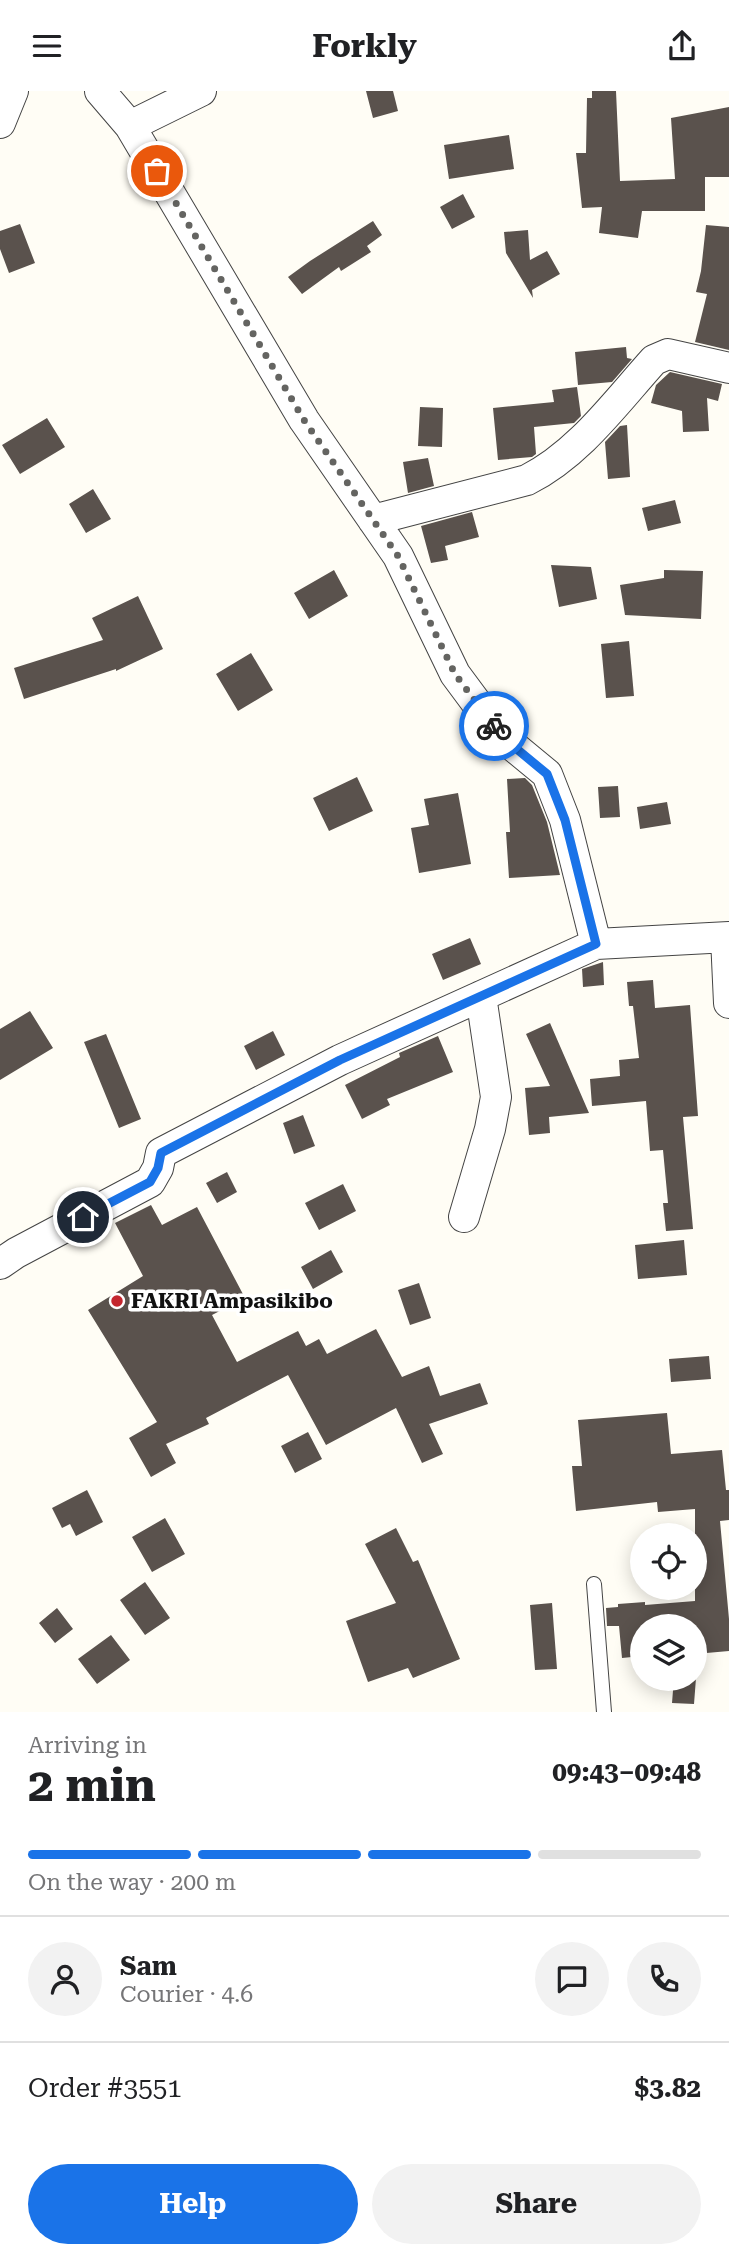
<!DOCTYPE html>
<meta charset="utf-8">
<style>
body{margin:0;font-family:"Roboto Serif",serif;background:#f2f2f2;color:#202124;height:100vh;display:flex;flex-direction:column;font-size:26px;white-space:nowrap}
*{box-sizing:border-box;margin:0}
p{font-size:23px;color:#757577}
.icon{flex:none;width:38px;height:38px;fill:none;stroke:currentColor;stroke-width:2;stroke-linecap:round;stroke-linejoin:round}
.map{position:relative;height:1621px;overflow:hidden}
.panel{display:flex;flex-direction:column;background:#fff;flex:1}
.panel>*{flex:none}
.buttons{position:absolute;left:630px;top:1432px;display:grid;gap:14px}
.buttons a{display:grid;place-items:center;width:77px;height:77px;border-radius:50%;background:#fff;box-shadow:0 4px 18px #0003;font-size:35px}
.pin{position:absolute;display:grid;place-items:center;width:60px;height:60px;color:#fff;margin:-30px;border:4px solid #fff;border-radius:50%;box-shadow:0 2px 7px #0007}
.courier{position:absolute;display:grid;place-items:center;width:70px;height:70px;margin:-35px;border:5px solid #1a73e8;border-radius:50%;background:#fff;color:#222;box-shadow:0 2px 9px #0007}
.headline em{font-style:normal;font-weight:700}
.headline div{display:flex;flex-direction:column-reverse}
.headline{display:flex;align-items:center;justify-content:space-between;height:119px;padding:0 28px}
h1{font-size:46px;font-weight:700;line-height:52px}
.bar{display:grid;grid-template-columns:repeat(4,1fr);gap:10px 7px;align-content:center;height:84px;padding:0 28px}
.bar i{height:9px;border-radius:5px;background:#e0e0e0}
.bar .selected{background:#1a73e8}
.bar p{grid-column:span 4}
.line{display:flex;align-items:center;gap:18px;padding:0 28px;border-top:2px solid #e0e0e0}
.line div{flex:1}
.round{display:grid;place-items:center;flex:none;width:74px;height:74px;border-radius:37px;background:#f2f2f2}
.cta{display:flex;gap:14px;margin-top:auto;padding:14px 28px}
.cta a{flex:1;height:80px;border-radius:42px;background:#1a73e8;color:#fff;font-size:28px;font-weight:700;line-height:80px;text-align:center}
.cta a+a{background:#f2f2f2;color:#202124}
header{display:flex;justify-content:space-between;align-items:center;height:91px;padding:0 28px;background:#fff;font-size:32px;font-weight:700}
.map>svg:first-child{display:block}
.building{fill:#5a524d}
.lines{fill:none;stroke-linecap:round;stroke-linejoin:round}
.lane-casing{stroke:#444;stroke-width:16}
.street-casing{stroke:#444;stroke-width:32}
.lane{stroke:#fff;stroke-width:14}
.street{stroke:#fff;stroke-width:30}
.done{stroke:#646461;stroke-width:7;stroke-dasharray:0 12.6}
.route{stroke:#1a73e8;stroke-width:9}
.poi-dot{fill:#c4262e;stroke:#fff;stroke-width:2.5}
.labels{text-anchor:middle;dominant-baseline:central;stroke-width:7;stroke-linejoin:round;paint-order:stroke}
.poi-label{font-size:21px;font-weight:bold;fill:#111;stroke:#fff;text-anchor:start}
</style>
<header><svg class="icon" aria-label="menu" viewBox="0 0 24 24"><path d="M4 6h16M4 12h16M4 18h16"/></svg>Forkly<svg class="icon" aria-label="share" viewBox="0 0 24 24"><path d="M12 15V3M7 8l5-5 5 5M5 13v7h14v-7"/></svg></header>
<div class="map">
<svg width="729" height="1621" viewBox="0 0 729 1621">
<rect width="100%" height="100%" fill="#fffdf5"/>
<path class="building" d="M366 0H393L398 20 373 27Z
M592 0H616L620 90 675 88 671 27 729 16V86H705V120H642L638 147 599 142 602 116 582 117 576 62H586L587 7H592Z
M509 44 514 78 449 88 444 54Z
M463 103 475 126 452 138 440 116Z
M373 130 382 144 367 155 371 161 341 180 339 176 302 203 288 186 310 170Z
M20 133 35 172 9 182 0 158V140Z
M706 134 729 136V259L695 251 707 203 696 201 701 180Z
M528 139 530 169 547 160 560 183 532 199 533 207 506 162 504 141Z
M626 256 627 267 632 268 612 291 578 294 575 261Z
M670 281 722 293 718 310 707 307 709 340 683 341 682 320 651 312 656 294Z
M577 296 581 325 574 332 534 336 536 363 532 366 498 369 493 317 554 311 552 299Z
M420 316 443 317 442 356 418 355Z
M47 327 65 356 20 383 2 354Z
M627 334 630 386 608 388 605 351 620 335Z
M428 367 434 395 408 402 403 371Z
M93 398 111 428 86 442 69 413Z
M675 409 681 432 648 440 642 417Z
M472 421 479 446 445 455 448 469 431 472 421 435Z
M551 474 591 476 597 508 559 516Z
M334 479 348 505 309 528 294 502Z
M664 479 703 480 701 528 625 524 620 494 664 487Z
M138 505 163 558 116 580V578L24 608 14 577 103 549 92 527Z
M629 550 634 605 606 607 601 553Z
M251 562 273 599 238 620 216 583Z
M357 686 373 720 329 740 313 707Z
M525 687 532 694 547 731 560 784 509 787 506 741H510L507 688Z
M618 695 620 726 600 727 598 696Z
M458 702 471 773 419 782 411 737 429 734 424 708Z
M667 711 671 733 640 738 637 716Z
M470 847 481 873 443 889 432 863Z
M603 871 604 894 583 896 582 878Z
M653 889 655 917 690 914 698 1025 683 1026 693 1138 666 1140 663 1112H668L663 1059 650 1060 646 1010 592 1015 590 988 620 985 619 969 639 967 633 915H629L627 891Z
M30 920 53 957 0 989V938Z
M550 932 589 1022 549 1026 550 1042 529 1044 525 997 550 995 526 943Z
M273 940 285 964 256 979 244 955Z
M106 943 141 1028 119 1037 84 951Z
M438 945 453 981 387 1008 390 1014 362 1028 345 994 400 966 399 962Z
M303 1024 315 1055 294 1063 283 1032Z
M227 1081 237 1101 217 1112 206 1092Z
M343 1093 356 1120 319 1139 305 1112Z
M151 1114 162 1134 197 1116 245 1207 212 1224 237 1271 298 1240 306 1255 319 1248 327 1263 376 1238 402 1286 429 1275 440 1305 480 1292 488 1313 429 1333 443 1363 422 1372 396 1317 326 1354 288 1284 206 1327 209 1333 166 1353 176 1372 151 1386 129 1347 157 1331 88 1219 143 1185 115 1132Z
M684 1149 687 1184 638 1188 635 1154Z
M331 1159 343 1181 313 1198 301 1176Z
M419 1192 431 1227 410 1234 398 1199Z
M709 1265 711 1288 671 1291 669 1268Z
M667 1322 671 1363 722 1359 726 1399H729V1429L720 1430 729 1528V1560L695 1563V1535H642V1565L622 1567 619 1535H607L606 1517 618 1516V1513L645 1511V1514L695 1510V1418L658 1421 657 1411 576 1420 572 1375H582L578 1329Z
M308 1341 322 1368 295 1382 281 1355Z
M87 1399 103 1431 76 1445 70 1433 62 1437 52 1417Z
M165 1427 185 1463 152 1481 132 1446Z
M396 1437 413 1471 418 1469 460 1568 413 1587 408 1577 368 1591 346 1530 396 1512 365 1453Z
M145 1491 170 1527 145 1544 120 1509Z
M552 1512 557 1578 535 1579 530 1514Z
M57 1517 73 1538 55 1552 39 1532Z
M111 1544 130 1569 97 1593 78 1568Z
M674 1587H696L694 1613 672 1612Z"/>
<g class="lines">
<defs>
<path id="lane" d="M594 1493 604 1621"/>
<path id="street" d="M100 0 130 35 304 329 398 465 455 583 501 645 547 683 565 729 596 853
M0 32 13 0
M130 35 201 0
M373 429 527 389C579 363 616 311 654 269L668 263 729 277
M726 847 729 912
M464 1126 490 1038 496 1006 481 905
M0 1173 16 1162 150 1091 158 1077 161 1062 340 969 596 853 729 846"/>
</defs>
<use href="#lane" class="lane-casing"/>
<use href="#street" class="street-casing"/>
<use href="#lane" class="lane"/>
<use href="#street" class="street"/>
</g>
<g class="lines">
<path class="done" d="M157 80 304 329 398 465 455 583 494 635"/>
<path class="route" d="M83 1126 150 1091 158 1077 161 1062 340 969 596 853 565 729 547 683 501 645 494 635"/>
</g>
<circle class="poi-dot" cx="117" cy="1210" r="7"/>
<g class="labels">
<g class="poi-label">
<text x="131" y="1210">FAKRI Ampasikibo</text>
</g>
</g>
</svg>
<div class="buttons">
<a><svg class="icon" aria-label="locate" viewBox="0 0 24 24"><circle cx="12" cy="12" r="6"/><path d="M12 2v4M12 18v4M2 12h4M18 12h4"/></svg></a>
<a><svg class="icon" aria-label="layers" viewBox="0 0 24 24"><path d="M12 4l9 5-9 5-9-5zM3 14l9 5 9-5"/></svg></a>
</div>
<div class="pin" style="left:157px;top:80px;background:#ea580c"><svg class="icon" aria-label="bag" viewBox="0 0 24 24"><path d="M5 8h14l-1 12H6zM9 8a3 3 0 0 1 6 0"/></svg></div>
<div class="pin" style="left:83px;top:1126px;background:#1f2937"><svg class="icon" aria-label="home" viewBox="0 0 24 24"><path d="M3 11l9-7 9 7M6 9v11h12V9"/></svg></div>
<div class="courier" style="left:494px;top:635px"><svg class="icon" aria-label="bike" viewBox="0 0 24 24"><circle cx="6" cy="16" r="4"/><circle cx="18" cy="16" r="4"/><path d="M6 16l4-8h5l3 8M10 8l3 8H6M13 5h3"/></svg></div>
</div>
<section class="panel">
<div class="headline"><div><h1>2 min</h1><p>Arriving in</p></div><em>09:43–09:48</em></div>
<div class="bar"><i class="selected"></i><i class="selected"></i><i class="selected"></i><i></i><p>On the way · 200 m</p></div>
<div class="line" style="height:126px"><a class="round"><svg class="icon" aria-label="person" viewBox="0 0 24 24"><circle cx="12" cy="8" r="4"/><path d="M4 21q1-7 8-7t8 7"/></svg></a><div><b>Sam</b><p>Courier · 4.6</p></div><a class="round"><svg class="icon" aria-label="chat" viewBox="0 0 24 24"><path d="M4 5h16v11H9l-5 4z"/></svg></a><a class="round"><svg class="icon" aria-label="phone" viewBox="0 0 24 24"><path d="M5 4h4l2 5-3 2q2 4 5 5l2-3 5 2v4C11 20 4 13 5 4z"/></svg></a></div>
<div class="line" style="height:91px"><div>Order #3551</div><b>$3.82</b></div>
<div class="cta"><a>Help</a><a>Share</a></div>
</section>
